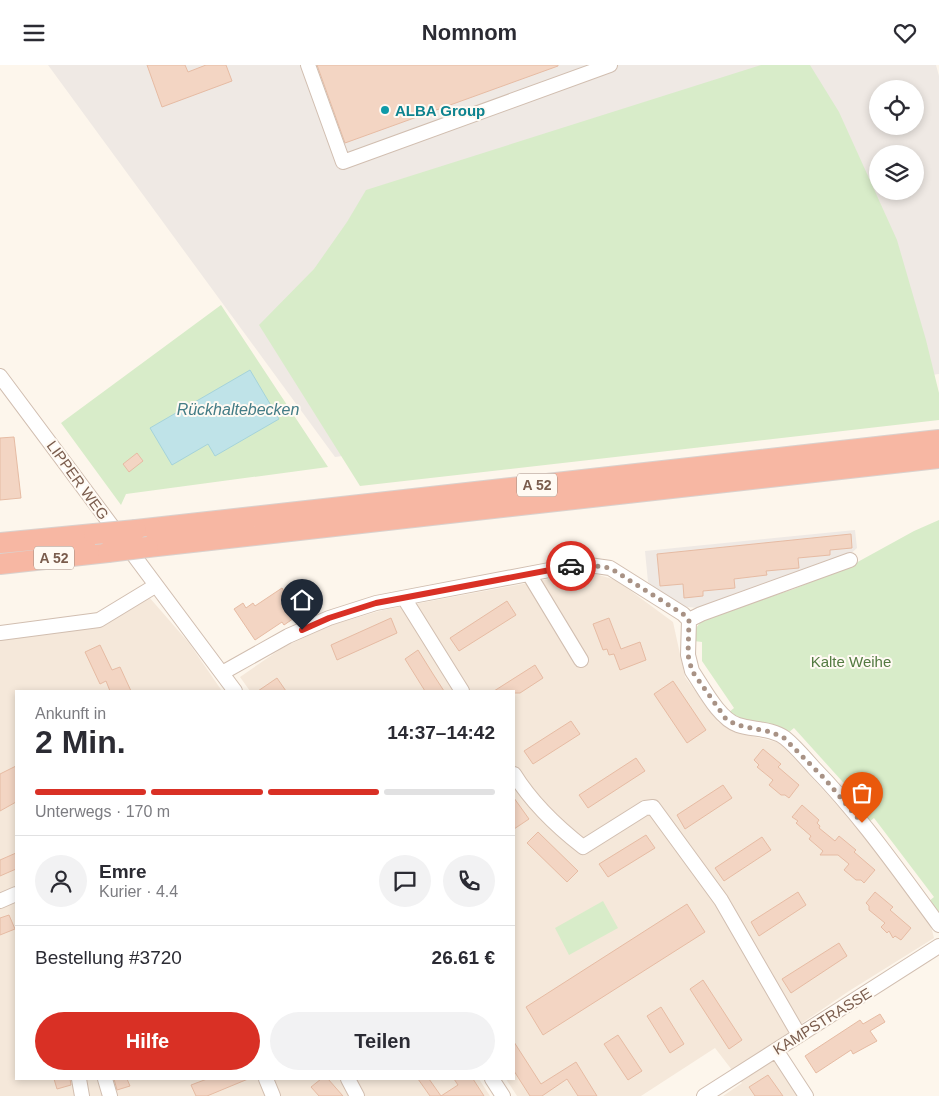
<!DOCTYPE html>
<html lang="de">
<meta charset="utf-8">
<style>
body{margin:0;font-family:Helvetica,sans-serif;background:#f2f2f3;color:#2b2b33;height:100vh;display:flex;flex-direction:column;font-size:19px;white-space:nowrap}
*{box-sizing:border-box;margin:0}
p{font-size:16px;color:#7c7c81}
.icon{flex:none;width:28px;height:28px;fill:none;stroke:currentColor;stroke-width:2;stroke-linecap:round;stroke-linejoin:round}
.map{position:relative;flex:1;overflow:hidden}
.sheet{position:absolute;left:15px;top:625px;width:500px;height:390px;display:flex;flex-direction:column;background:#fff;border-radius:0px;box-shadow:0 2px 8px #0003}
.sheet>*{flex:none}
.controls{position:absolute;left:869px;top:15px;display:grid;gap:10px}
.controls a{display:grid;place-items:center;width:55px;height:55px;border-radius:50%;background:#fff;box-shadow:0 2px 8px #0003;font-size:25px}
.pin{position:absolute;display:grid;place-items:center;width:42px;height:42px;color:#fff;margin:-51px -21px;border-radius:50% 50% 50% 0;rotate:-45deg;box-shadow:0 0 5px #0007}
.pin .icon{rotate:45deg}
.courier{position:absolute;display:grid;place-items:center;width:50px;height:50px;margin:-25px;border:4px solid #d93025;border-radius:50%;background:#fff;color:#222;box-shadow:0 1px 6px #0007}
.summary em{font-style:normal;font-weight:800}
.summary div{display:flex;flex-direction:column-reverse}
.summary{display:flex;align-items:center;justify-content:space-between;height:85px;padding:0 20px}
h1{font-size:32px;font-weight:800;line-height:38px}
.bar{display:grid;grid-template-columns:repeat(4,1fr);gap:8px 5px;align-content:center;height:60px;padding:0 20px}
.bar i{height:6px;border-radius:4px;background:#e1e1e2}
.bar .current{background:#d93025}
.bar p{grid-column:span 4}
.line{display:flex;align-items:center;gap:12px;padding:0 20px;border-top:1px solid #e1e1e2}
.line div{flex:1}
.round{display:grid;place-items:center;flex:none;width:52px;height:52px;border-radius:26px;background:#f2f2f3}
.button{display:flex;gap:10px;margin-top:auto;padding:10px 20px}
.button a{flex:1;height:58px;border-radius:30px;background:#d93025;color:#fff;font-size:20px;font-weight:800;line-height:58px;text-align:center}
.button a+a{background:#f2f2f3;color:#2b2b33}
header{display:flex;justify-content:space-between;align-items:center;height:65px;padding:0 20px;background:#fff;font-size:22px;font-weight:800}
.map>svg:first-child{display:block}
.residential{fill:#f5e8da}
.industrial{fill:#efe9e4;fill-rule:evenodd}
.green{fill:#d8ecc9}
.water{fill:#bfe3e8;stroke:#a5d3da}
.building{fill:#f3d5c3;stroke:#e6bba3}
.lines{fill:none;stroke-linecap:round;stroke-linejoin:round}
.minor-casing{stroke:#d1beb0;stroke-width:16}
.highway-casing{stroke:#dad1cd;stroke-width:22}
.minor{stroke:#fff;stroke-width:14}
.highway{stroke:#f7b7a3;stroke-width:20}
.highway-bridge-casing{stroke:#dad1cd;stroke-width:22;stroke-linecap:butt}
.highway-bridge{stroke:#f7b7a3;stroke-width:20}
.done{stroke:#a89285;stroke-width:5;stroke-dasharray:0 9}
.route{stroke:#d93025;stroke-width:6}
.culture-dot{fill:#0f9aa8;stroke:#fffaf3;stroke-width:2}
.labels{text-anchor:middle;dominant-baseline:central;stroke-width:4;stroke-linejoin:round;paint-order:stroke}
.shield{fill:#fffaf3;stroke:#a28b7f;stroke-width:1}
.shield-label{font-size:14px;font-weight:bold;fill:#7a5c4d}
.culture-label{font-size:15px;font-weight:bold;fill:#0d838f;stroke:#fffaf3;text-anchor:start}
.street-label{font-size:15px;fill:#7a5c4d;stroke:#fffaf3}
.park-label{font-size:15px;fill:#537a41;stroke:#fffaf3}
.water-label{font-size:16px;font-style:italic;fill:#437c86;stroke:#fffaf3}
</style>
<header><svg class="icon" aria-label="menu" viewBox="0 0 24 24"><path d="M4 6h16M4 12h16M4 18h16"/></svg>Nomnom<svg class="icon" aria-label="heart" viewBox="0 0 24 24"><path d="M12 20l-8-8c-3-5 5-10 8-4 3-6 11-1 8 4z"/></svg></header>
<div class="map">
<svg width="939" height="1031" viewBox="0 0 939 1031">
<rect width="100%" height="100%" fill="#fdf6ec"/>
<path class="residential" d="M592 508 616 515 673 557 685 612 718 657 735 667 780 678 861 766 931 861 934 873 849 926 770 980 802 1031H723L742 1018 715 983 641 1031H517L506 1014H514V626H250L240 612 282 583 331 560 383 545 447 533 555 513Z
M149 532 189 578 222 626H16V1014H479L490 1031H0V574L103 561Z"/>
<path class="industrial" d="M48 0H936L939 11V309L335 392ZM878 24H915V61H878ZM878 89H915V126H878Z
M855 465 857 483 848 491 699 543 687 542 672 536 648 517 645 486Z"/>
<path class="green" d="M761 0H810L839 47 897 175 926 275 939 328V355L360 421 259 260 314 204 347 157 366 125Z
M221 240 328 402 126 429 121 440 61 358Z
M939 455V852L928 837 934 832 874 753 868 758 855 742 860 736 794 663 788 668 735 653 728 648 734 643 702 596V577L694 576 696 563 703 554 794 524 854 499 914 466Z
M603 836 618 863 569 890 555 863Z"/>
<path class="water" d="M250 305 279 354 215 391 208 379 172 400 150 363Z"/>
<path class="building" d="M147 0H185L188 7 206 0H226L232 16 162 42Z
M317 0H558V1L345 78Z
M14 372 21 433 0 435V373Z
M137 388 143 396 129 407 123 399Z
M851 469 852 483 830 485V490L798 493 799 503 766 506 767 510 734 514 735 523 703 526V531L684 533 683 519 660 521 657 489Z
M282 523 300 549 284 560 282 557 255 575 234 544 243 538 246 543 253 538 255 541Z
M507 536 516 550 459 586 450 573Z
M391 553 397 568 337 595 331 580Z
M609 553 621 584 640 577 646 595 620 605 614 589 609 590 607 584 603 585 593 559Z
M100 580 112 605 120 602 131 626H110L106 616 100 619 85 587Z
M418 585 433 609 444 626H425L405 594Z
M535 600 543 613 520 628H514V626H494Z
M277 613 286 626H258Z
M673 616 706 665 687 678 654 629Z
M571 656 580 669 533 699 524 686Z
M763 684 781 699 778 702 799 720 789 733 785 730H781L769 720 773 715 757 702 759 700 754 695Z
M636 693 645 706 588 743 579 730Z
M16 701V737L0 746V709Z
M723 720 732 733 685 764 677 750Z
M514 733 529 754 514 764Z
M802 740 819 755 817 758 820 761 819 763 835 776 839 771 856 785 854 787 875 805 864 818 861 815H856L844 805 849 799 838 790H820L823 786 809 774 811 771 796 758 798 756 792 752Z
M538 767 578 806 567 817 527 778Z
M646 770 655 783 608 812 599 799Z
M762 772 771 785 724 816 715 803Z
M16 788V804L0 811V795Z
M798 827 806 840 759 871 751 857Z
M875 827 893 842 890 845 911 863 901 875 895 871 893 873 889 866 887 868 881 862 885 858 869 845V841L866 838Z
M687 839 705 867 543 970 526 942Z
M9 850 15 864 0 870V853Z
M839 878 847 891 791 928 782 914Z
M703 915 742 975 729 984 690 924Z
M661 942 684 979 670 988 647 951Z
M880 949 885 957 870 966 877 976 853 989 851 985 816 1008 805 991 860 955 863 959Z
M618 970 642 1006 628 1015 604 979Z
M514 977 541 1019 576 997 597 1031H578L567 1014 542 1031H530L514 1006Z
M768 1010 783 1031H755L749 1022Z
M54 1014H70L71 1020 57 1024Z
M114 1014H127L130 1021 117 1025Z
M207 1014H248L207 1031H196L191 1020Z
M321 1014H328L343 1031H319L311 1022Z
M418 1014H429L441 1031H430Z
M454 1014H473L484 1031H441L458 1020Z"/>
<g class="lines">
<defs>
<path id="minor" d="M308 0 343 97 610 0
M0 311 235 626
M529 509 581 595
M404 533 462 626
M689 555 701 549 850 495
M0 568 99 555 155 521
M222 608 288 571 329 553 376 538 565 502 589 500 610 503 683 549 689 555 688 590 692 606C703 622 719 654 738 660 753 665 771 663 785 673 795 681 805 693 814 703 861 751 899 806 939 860
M514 709C532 738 556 761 583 782L645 743 653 742 721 835 799 970
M0 836 16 829
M776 985 806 1031
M79 1014 82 1031
M105 1014 110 1031
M266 1014 273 1031
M348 1014 357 1031
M492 1014 503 1031
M704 1031 939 881"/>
<path id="highway" d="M136 465 939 375
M0 478 94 469
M148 482 939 393
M0 499 108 487"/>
</defs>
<use href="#minor" class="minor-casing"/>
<use href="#highway" class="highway-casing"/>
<use href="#minor" class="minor"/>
<use href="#highway" class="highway"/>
<defs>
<path id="highway-bridge" d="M94 469 136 465
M108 487 148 482"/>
</defs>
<use href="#highway-bridge" class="highway-bridge-casing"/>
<use href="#highway-bridge" class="highway-bridge"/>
</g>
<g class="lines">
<path class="done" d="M571 501 589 500 610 503 683 549 689 555 688 590 692 606 726 654 737 660 771 667 784 673 825 714 862 758"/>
<path class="route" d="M302 565 329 553 376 538 571 501"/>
</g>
<circle class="culture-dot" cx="385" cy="45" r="5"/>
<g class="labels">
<g class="shield">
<rect x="517" y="408.5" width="40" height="23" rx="4"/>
<rect x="34" y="481.5" width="40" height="23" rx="4"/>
</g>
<g class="shield-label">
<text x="537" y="420">A 52</text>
<text x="54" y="493">A 52</text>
</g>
<g class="culture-label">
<text x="395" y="45">ALBA Group</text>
</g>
<g class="street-label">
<text transform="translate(78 415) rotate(54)">LIPPER WEG</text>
<text transform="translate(822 956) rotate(-32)">KAMPSTRASSE</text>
</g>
<g class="park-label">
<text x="851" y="596">Kalte Weihe</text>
</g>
<g class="water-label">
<text x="238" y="344">Rückhaltebecken</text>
</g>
</g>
</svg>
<div class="controls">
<a><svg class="icon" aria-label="locate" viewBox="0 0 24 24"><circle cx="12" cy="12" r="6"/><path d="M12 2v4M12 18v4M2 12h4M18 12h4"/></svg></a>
<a><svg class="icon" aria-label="layers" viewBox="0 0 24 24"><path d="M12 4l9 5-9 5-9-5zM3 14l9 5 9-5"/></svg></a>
</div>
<div class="pin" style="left:862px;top:758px;background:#ea580c"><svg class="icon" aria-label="bag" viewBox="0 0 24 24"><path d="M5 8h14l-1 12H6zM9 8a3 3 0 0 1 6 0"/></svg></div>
<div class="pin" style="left:302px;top:565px;background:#1f2937"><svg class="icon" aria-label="home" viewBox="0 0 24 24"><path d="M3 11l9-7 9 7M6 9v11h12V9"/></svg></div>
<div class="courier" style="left:571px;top:501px"><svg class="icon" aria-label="car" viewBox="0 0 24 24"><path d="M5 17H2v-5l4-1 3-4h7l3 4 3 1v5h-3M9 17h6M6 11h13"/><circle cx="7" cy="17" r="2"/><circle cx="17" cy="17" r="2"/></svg></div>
<section class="sheet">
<div class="summary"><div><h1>2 Min.</h1><p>Ankunft in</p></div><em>14:37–14:42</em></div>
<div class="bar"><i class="current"></i><i class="current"></i><i class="current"></i><i></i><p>Unterwegs · 170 m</p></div>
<div class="line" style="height:90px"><a class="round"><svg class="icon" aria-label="person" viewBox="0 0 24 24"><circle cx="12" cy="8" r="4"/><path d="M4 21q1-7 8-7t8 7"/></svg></a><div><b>Emre</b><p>Kurier · 4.4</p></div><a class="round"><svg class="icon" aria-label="chat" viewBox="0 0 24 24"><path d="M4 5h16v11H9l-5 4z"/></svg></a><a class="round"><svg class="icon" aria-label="phone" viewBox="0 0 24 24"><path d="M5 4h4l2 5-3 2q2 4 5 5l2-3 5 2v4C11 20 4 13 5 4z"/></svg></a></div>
<div class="line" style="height:65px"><div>Bestellung #3720</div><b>26.61 €</b></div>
<div class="button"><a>Hilfe</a><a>Teilen</a></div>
</section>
</div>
